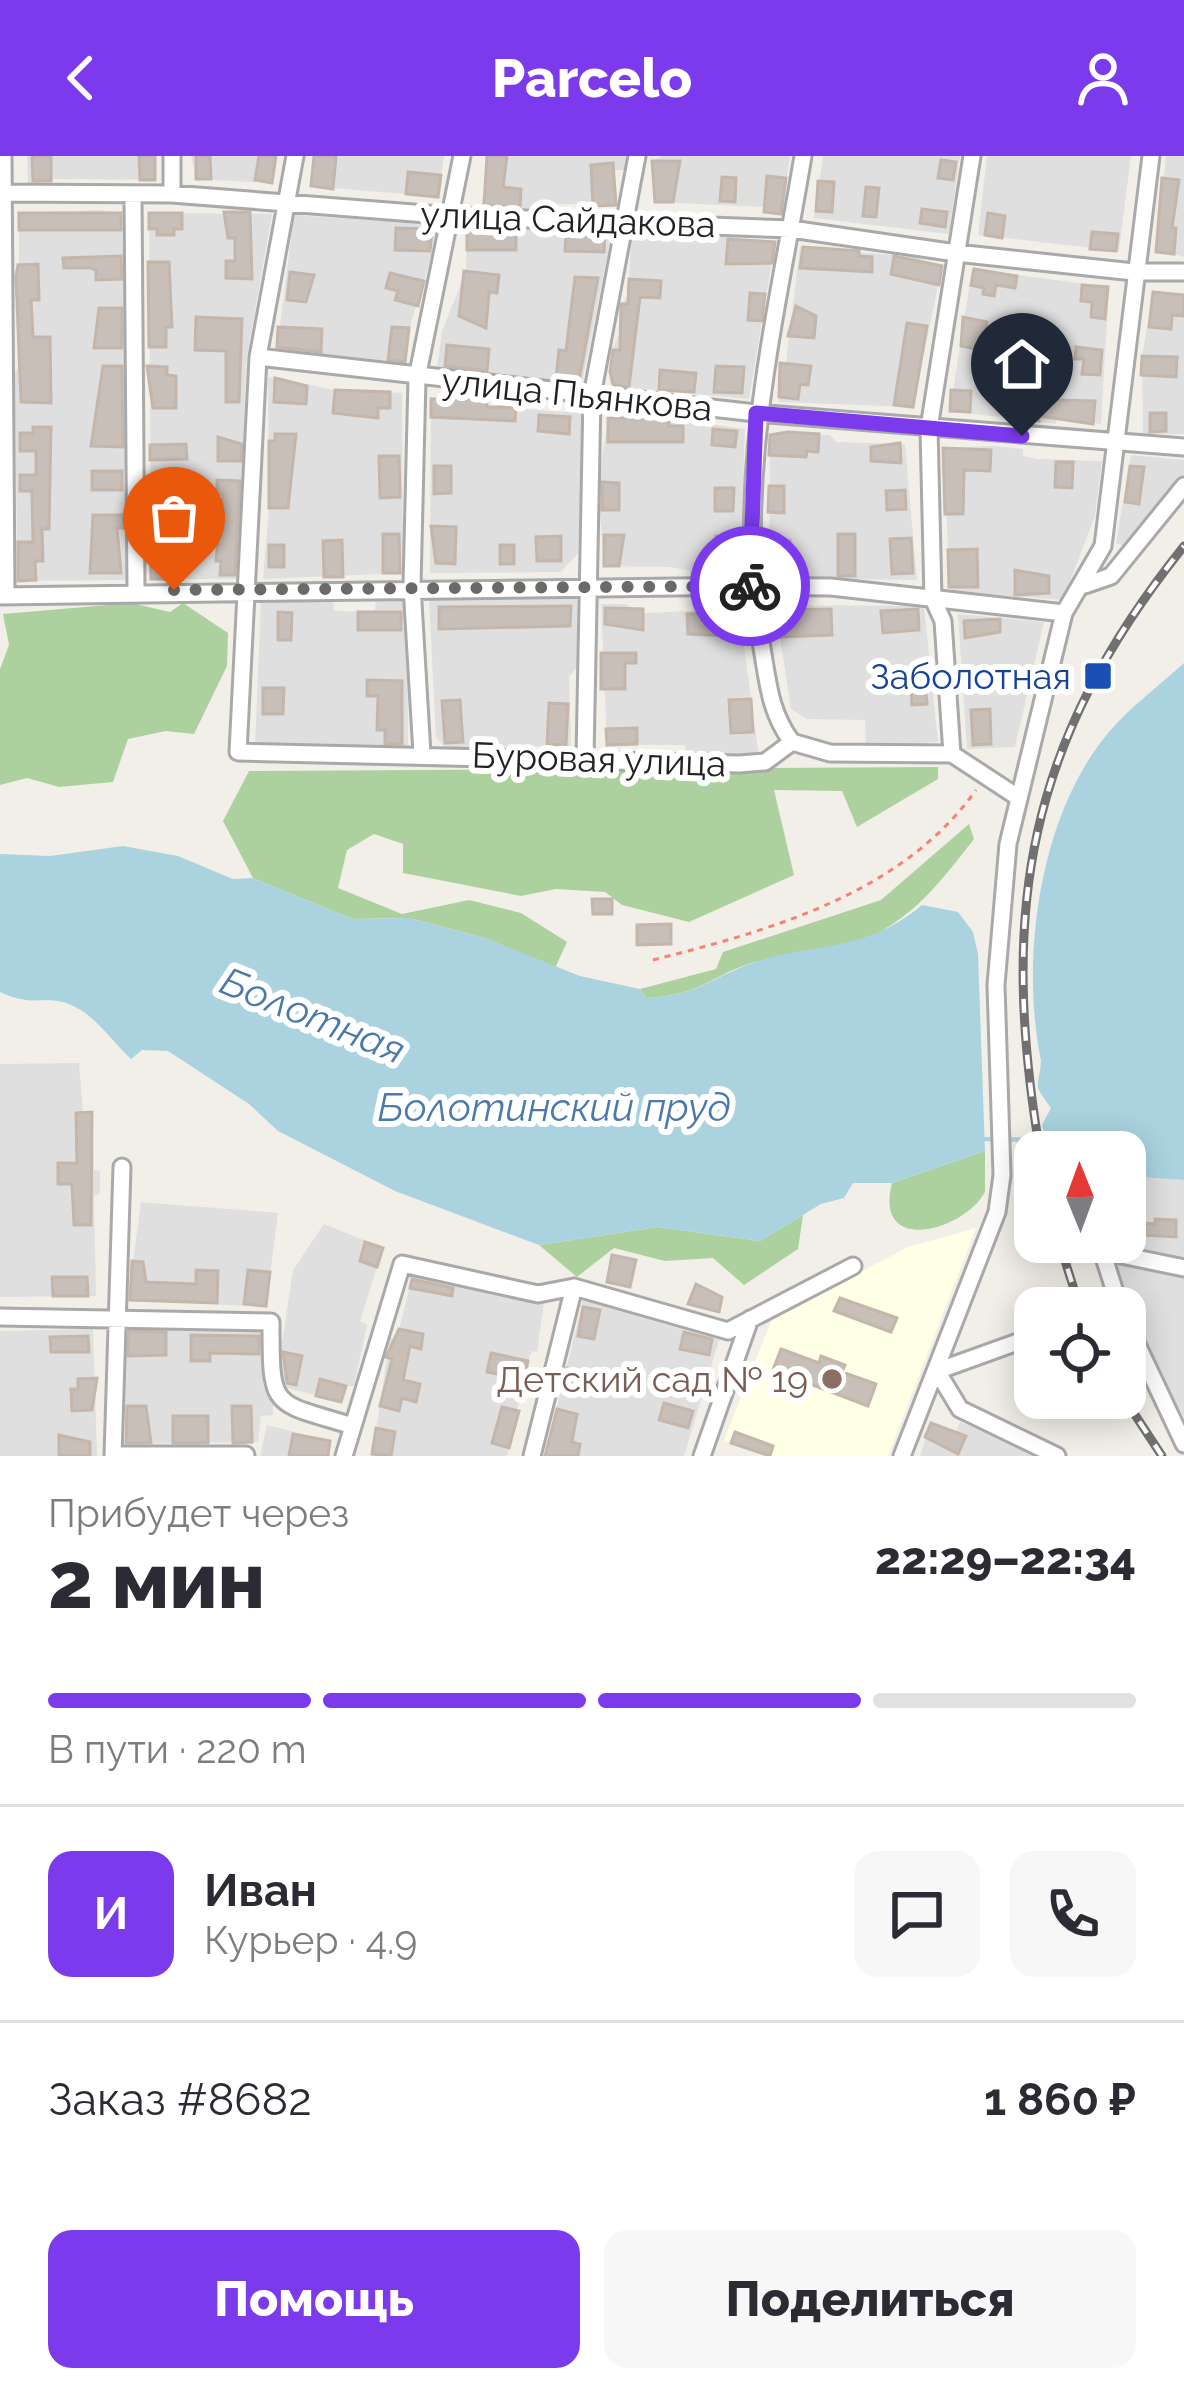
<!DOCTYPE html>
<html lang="ru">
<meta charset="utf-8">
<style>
body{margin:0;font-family:Raleway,sans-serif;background:#f7f7f7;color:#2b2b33;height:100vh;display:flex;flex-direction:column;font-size:45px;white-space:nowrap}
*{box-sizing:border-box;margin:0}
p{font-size:39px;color:#7c7c81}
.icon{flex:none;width:66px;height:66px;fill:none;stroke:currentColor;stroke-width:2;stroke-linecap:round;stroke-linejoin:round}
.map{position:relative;height:1300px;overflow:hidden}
.details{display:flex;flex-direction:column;background:#fff;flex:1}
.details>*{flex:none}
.needle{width:78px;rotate:359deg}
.fabs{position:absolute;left:1014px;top:975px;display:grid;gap:24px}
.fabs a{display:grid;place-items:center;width:132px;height:132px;border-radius:24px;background:#fff;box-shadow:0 6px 30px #0003;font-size:60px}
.pin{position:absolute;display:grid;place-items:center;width:102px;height:102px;color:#fff;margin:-123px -51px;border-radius:50% 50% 50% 0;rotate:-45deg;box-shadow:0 0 12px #0007}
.pin .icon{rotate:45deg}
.courier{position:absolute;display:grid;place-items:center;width:120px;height:120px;margin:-60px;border:9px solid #7c3aed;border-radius:50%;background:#fff;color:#222;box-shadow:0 3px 15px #0007}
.headline em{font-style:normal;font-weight:800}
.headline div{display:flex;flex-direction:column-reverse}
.headline{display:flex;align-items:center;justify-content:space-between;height:204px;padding:0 48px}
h1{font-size:78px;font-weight:800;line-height:90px}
.bar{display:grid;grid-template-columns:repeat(4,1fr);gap:18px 12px;align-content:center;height:144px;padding:0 48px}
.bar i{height:15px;border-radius:9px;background:#e1e1e2}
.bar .current{background:#7c3aed}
.bar p{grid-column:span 4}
.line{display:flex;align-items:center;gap:30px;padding:0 48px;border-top:3px solid #e1e1e2}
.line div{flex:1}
.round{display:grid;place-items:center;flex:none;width:126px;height:126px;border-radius:24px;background:#f7f7f7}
.action{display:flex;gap:24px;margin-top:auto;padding:24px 48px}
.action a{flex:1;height:138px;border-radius:24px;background:#7c3aed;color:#fff;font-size:48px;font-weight:800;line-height:138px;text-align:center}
.action a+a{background:#f7f7f7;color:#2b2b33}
header{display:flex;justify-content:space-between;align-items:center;height:156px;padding:0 48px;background:#7c3aed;color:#fff;font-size:54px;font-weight:800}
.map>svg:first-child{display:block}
.residential{fill:#e0dfdf}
.education{fill:#ffffe5}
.forest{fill:#add19e}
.water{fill:#aad3df}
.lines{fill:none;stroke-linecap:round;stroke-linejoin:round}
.stream{stroke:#aad3df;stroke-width:4.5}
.building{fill:#c7bfb8;stroke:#c4b6ab;stroke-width:3}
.minor-casing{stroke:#a9a9a9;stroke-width:21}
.path{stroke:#fa8072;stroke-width:3;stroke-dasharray:6 6;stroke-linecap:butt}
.minor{stroke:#fff;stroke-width:15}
.rail-casing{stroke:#707070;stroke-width:9}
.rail{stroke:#fff;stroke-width:4.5;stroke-dasharray:14;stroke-linecap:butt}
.done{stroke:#6b6a68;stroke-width:12;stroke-dasharray:0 21.6}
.route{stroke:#7c3aed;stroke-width:15}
.transit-dot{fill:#1a4fb4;stroke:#fff;stroke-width:4.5}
.education-dot{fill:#8d6e63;stroke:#fff;stroke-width:4.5}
.labels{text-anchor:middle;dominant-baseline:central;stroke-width:12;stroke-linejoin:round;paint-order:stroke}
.street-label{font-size:36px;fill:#222;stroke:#fff}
.transit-label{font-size:36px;fill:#164399;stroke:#fff;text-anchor:end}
.education-label{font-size:36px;fill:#785e54;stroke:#fff;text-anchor:end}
.water-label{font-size:39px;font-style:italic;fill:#4a7aab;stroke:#fff}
</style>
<header><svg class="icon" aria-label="back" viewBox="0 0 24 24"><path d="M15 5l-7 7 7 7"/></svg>Parcelo<svg class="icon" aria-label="person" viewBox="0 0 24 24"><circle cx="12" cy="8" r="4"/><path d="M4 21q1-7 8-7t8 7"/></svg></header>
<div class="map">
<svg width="1184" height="1300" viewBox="0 0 1184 1300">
<rect width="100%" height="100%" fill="#f2efe9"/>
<path class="residential" d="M27 0H155V24L56 23 28 29Z
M191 0H276L272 27 196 23Z
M314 0H444L438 41 311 30Z
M487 0H630L628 14H614L616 49 555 48 549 54 482 50Z
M662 0H790L782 58 764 56 763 51 655 46 652 5Z
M823 0H960L949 78 814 62Z
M987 0H1131L1119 95 978 79Z
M1166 0H1184V101L1174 98 1159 71Z
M101 54 122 57 129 424 18 425 14 219 21 206 14 120 19 119V57Z
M149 57 272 58 246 206 240 423H151Z
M294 59 441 69 409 173 405 208 277 194Z
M467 70 612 76 582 228 437 212 442 175 466 115Z
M632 72 775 86 749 243 612 231V194L621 173V148L628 140Z
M800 91 914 101 942 110 913 251 779 246 780 207 786 206Z
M972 113 1109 131 1101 268 1056 262V268L950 255Z
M1153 137 1184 139V278H1143L1142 200Z
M268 221 335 234 402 237 403 417 263 423 269 352Z
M431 243H487L488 251 583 257 578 397 561 416 430 417Z
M608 262H669L745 273 740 420 690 421V415L670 411 604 410 598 329Z
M787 276 830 279 836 286 905 288 917 424 769 422 770 279Z
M994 290 1023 293V300L1038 303 1102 305 1095 360 1063 444 950 435 943 292Z
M1131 299 1184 304V319L1126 391 1116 387Z
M333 442 334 455 375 456 376 443H407L408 592 255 588 261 444Z
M577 442V511L569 521 571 590 446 592 436 581 429 443Z
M601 448H625L644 457 739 453 759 601 686 597 685 589H607Z
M775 449 924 450 938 586 866 590 865 564 807 563 791 553Z
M958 458 1044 466 1015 591 967 593Z
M79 907 83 956H92L94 1014 100 1015V1037L94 1040 96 1140 0 1141V908Z
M1125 1020 1184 1024V1261L1157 1216 1109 1090 1108 1086H1125Z
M141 1046 278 1057 266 1151 128 1144Z
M324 1068 383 1092 360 1165 367 1169 354 1230H346L341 1246 276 1229 293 1114Z
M413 1117 544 1146 537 1196 532 1195 528 1205 507 1300H372L390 1182 397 1183Z
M583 1144 719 1184 684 1300H545Z
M93 1173 97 1300H0V1175Z
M124 1174H264L263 1229 273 1244V1259L261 1260 258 1286 126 1288Z
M960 1266 1027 1294 1038 1300H920L931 1267 956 1276Z
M267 1269 330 1285 328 1300H260Z"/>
<path class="education" d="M976 1072 888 1300H765L724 1284 772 1163 908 1091Z"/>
<path class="forest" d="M131 447 170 456 183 447 228 477 227 510 194 578 166 575 128 583 113 626 59 631 27 622 0 629V513L9 489 3 458Z
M938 611V623L857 671 842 635 774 634 794 719 689 766 622 749 605 736 556 733 521 740 403 717V688L374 678 347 694 338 732 402 758 469 744 521 757 567 786 555 812 485 782 409 762 352 763 253 722 223 665 249 615Z
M969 668 974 683C935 733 905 773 841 792 815 799 786 799 759 805 712 817 703 840 646 842L640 833 716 813 723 796 881 744Z
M985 995V1036C964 1075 873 1100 892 1027Z
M803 1059 798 1093 744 1129 713 1102 665 1105 614 1092 577 1121 539 1089 657 1071 760 1085Z"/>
<path class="water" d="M1184 507V1024L1125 1020V996H1048L1042 969 1051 952C1032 924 1038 938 1041 905 1020 803 1039 658 1109 576 1130 551 1160 529 1184 507Z
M123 690 178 700 233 723 253 722 352 763 409 762 485 782 580 820 640 833 646 842C698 840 709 822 753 807 817 785 863 798 922 749L958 756 973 776 978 798 985 995 892 1027H853L844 1042 821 1048 760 1085 657 1071 539 1089 395 1035 278 975 249 948 168 895 142 894 131 903C111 885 94 856 66 847 42 840 32 851 0 836V698L50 700Z"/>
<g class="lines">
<path class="stream" d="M980 983 1047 984"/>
</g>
<path class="building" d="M32 0H51V25H33Z
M139 0H155V24H140Z
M196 0H210L211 23H196Z
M259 0H276L272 27 255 24Z
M314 0H336L333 33 311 30Z
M487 0H507L503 31 521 33 520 51 484 49Z
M941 4 956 6 953 24 938 22Z
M652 5H680L673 46H655Z
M613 7 616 49 593 50 591 9Z
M408 16 441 19 438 41 406 38Z
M767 20 786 22 781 58 764 56Z
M722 21 736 22 735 46 720 45Z
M1162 22 1179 24 1172 72H1176L1174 98 1156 96Z
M818 25 834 26 832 56 816 55Z
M866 31 879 32 876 61 863 60Z
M922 53 947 56 945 71 920 67Z
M224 56H250L252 123 226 122V105H235V82H228Z
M19 57H121V74H19Z
M149 57H182V73H174V79H157V73H149Z
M988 57 1005 60 1002 82 985 79Z
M396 72 432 73 430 95 395 94Z
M467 73 516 74V94H467Z
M566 76 605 78 604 96 565 95Z
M1092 76 1118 78 1116 95 1090 93Z
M728 83 775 86 772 107 726 108Z
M803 91 859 95V100L872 101V116L800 112Z
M121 100 122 123 96 124V114L90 112H64L63 102Z
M894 100 942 110 939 129 891 118Z
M148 106H169L172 171H166V191H149Z
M38 108 39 144H31L33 181H50L51 247 21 246 16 120 18 109Z
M974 113 1017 120 1015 132 996 129 994 140 983 138 984 132 971 129Z
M464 115 499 119 497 137 489 136 486 172 459 160Z
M290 116 314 119 306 146 287 144Z
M390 117 424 125 418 150 395 144 398 135 386 132Z
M575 121 598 122 579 225 556 222 559 194 566 195Z
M629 123 661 125 660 142 640 141 629 231 613 229 610 216 613 194H620L621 148H628Z
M1082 129 1108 131 1105 163 1091 161 1092 146 1081 145Z
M1153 136 1184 139V160L1172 159 1171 173 1149 171Z
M750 137 765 138 762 165 748 164Z
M796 150 816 160 814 182 788 180Z
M99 152H122V192H94Z
M196 161 242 163 239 246H226V195L195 194Z
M963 161 987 166 981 194 961 190Z
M907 167 927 170 913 251 894 249Z
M278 171 322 173 321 196 277 191Z
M392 171 409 172 405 206 388 204Z
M447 189 489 193 487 215 445 210Z
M1076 191 1102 194 1100 219 1082 218 1084 203H1075Z
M1142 200 1177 201 1176 221 1141 219Z
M780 207 811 210 808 229 800 228 798 243 779 241Z
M103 210H122L123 291 91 290Z
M147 210 167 211V219L176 220V252H153Z
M716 210 744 211 742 237 714 236Z
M660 214 696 217 694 236 659 234Z
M275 222 307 230 306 248 274 246Z
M335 234 390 236V252H378V262L333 257Z
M951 234 971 235 970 256 950 255Z
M431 243H487V251H516L515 265 431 261Z
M1021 243 1095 245 1093 268 1039 260V265L1019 263Z
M1150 257H1166V275L1150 276Z
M539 259 570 261 569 278 538 275Z
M608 262H669V270H683V286H608Z
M33 271H51L49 373H42L43 405H35L36 424 18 425V386H33L32 335H20V319H36V295H20V277H33Z
M713 273 737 275 735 291 712 289Z
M787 276 819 278 818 296 807 295 806 301 769 299 770 279Z
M275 278H296L288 352H269V285H275Z
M218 281 242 288 241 305H218Z
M900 287 901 307 871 305V291Z
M186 288 187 303 150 304V289Z
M943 292 991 294 990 315 964 314 963 358H945Z
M379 300H399L400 341 380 342Z
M1056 306H1073L1072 332 1055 331Z
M434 310H451V337L434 338Z
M1130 310 1144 311 1139 348 1125 346Z
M92 315H122V334H92Z
M217 324 240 325 235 419H220L221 405H216L223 338H217Z
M602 326 619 327V354H602Z
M769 330H784V357L768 356Z
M715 332H734L733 355H715Z
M905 334 906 353 887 354 886 335Z
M165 339 195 343 191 364 153 360V343H165Z
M93 359H123L124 372H117L121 417H90Z
M431 370 456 371 455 408 436 407Z
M383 378H399L400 417H383Z
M838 378H855V420H838Z
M604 379H624L619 410H604Z
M561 380V405H537L536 381Z
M716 380 736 381 734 416H715Z
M911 382 913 417 892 418 890 383Z
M342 384 343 421H324L323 385Z
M773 384 790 385 789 418 772 417Z
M150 388H168L169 423H151Z
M269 389H284V411H269Z
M500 389H514V408H500Z
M977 393 978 431H949L948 394Z
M1015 414 1049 420V437L1015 439Z
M571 450 570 470 439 473V451Z
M605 452 643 453V474L605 468Z
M831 453 832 479 780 481 779 454Z
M918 453 919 474 883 477 881 455Z
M278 456 292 457 291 484H278Z
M358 456H401V474H358Z
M727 457 728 480 688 478 687 458Z
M1000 463V476L965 482 964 465Z
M601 497H636V507H625V533H601Z
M367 524 402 525V588H385V574H377L378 540H367Z
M925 526 927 548 912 549 911 527Z
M263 532H284L283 558H263Z
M751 543 753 576 731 577 729 544Z
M460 544 463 586 445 587 442 545Z
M549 547 568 548 566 589 547 588Z
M990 553 991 588 973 589 971 554Z
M637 572V588L607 589 606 573Z
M592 743H612V758H593Z
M671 768V788L637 789V769Z
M92 956 91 1069H74L72 1028H58V1007H77L76 957Z
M1155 1063 1176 1064V1081L1143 1079V1067L1155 1068Z
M365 1086 383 1092 377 1111 360 1105Z
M612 1099 636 1104 630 1131 607 1126Z
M132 1105 143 1106 146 1126 196 1128V1114L218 1115 217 1147 130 1144Z
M248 1114 270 1116 266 1150 244 1148Z
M52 1121H87L88 1140H53Z
M412 1123 453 1132 452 1140 410 1132Z
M696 1128 722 1141 719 1156 688 1148Z
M840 1142 897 1162 891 1176 834 1155Z
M583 1151 600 1154 594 1183 578 1180Z
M399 1173 423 1178 421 1193 410 1190 403 1224 420 1228 416 1246 402 1242 399 1255 380 1250 392 1203 386 1201Z
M129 1175 166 1176V1199L128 1200Z
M684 1176 712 1183 709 1199 680 1193Z
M191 1179 259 1180V1198L210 1197V1205H191Z
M88 1180 89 1196H51L50 1181Z
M781 1193 819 1207 821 1200 845 1209 842 1216 876 1228 868 1250 773 1214Z
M283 1196 302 1200 296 1229 287 1227Z
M491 1197 528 1205 524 1223 487 1216Z
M567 1212 600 1219 599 1229 584 1228 581 1239 561 1233Z
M97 1222 92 1254 72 1255 71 1233H78V1223Z
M320 1223 346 1230 341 1246 316 1240Z
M664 1247 693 1255 688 1272 659 1264Z
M127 1250H146L151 1287H126Z
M232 1250H251L252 1286 233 1287Z
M502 1251 519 1255 509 1292 492 1287Z
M557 1253 577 1258 572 1286 580 1288 578 1300H545Z
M173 1260H208V1287H173Z
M931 1267 966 1280 958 1298 925 1281Z
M376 1272 395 1276 391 1300 372 1298Z
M735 1276 773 1290 770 1300 731 1287Z
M293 1278 330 1285 328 1300H289Z
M59 1279 90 1286V1300H59Z"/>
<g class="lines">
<defs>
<path id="minor" d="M3 0 6 439
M172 0V38
M295 0 258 201 238 596 739 608 765 606 792 586 830 597 952 598
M972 0 929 272 933 443 943 465 952 598 1019 642
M0 37 172 38 452 60 791 73 956 97 1134 116H1184
M133 40 136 434
M258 201 756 257 1184 291
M1085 429 1111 420 1184 330
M0 440 751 430 831 431 1064 457
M792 586C770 557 768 527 762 492 733 326 776 164 803 0
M422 598 412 430 417 222 462 0
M585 602 592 240 637 0
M1120 1152 1102 1095 1184 1112
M0 1161 271 1166C271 1255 271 1245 353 1270
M1125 1163 1184 1288
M937 1215 960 1253 1057 1300
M937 1215 1026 1183
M113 1299H246
M113 1300 122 1011
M344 1300 402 1108 538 1138 574 1131 728 1175 853 1110
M532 1300 574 1131
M702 1300 750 1163
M902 1300 997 1056 1002 1019 996 829 1008 688 1064 457 1103 390 1151 0"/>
</defs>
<use href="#minor" class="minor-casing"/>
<path class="path" d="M653 804C771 774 902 738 976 634
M1086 1152 1099 1134"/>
<use href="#minor" class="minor"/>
<defs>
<path id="rail" d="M1040 996C999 752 1027 586 1184 390
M1059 1086 1080 1152
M1124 1242 1162 1300"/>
</defs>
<use href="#rail" class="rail-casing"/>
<use href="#rail" class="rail"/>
</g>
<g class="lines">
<path class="done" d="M174 434 750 430"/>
<path class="route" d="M750 430 756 257 1022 280"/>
</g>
<rect class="transit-dot" x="1083" y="505" width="30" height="30" rx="6"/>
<circle class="education-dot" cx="832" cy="1223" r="12"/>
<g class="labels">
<g class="street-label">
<text transform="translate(568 63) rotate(2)">улица Сайдакова</text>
<text transform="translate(577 238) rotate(6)">улица Пьянкова</text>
<text transform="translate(599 603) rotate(2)">Буровая улица</text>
</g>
<g class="transit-label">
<text x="1071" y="520">Заболотная</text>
</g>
<g class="education-label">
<text x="808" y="1223">Детский сад № 19</text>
</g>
<g class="water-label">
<text transform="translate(313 859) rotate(22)">Болотная</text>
<text x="554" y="951">Болотинский пруд</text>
</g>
</g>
</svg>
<div class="fabs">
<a><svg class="needle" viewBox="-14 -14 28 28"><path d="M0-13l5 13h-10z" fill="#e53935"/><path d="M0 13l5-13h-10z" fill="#7c7c81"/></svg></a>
<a><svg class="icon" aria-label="locate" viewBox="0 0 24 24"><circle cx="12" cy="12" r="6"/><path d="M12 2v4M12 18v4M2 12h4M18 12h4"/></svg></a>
</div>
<div class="pin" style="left:174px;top:434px;background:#ea580c"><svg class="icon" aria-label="bag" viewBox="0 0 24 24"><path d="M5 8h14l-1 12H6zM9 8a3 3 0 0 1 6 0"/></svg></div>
<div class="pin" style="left:1022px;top:280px;background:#1f2937"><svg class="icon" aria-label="home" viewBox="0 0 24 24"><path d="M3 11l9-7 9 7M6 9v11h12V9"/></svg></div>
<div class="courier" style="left:750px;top:430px"><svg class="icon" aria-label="bike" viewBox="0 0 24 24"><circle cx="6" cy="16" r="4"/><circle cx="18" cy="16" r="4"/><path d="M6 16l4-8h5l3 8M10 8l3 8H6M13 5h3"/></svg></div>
</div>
<section class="details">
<div class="headline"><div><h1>2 мин</h1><p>Прибудет через</p></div><em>22:29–22:34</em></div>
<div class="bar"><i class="current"></i><i class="current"></i><i class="current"></i><i></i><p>В пути · 220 m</p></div>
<div class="line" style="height:216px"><b class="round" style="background:#7c3aed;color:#fff">И</b><div><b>Иван</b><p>Курьер · 4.9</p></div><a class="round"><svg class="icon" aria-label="chat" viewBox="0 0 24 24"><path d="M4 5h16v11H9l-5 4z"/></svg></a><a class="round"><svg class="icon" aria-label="phone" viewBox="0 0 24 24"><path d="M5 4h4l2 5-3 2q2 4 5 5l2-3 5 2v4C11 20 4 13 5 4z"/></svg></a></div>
<div class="line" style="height:156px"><div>Заказ #8682</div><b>1 860 ₽</b></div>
<div class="action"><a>Помощь</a><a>Поделиться</a></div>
</section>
